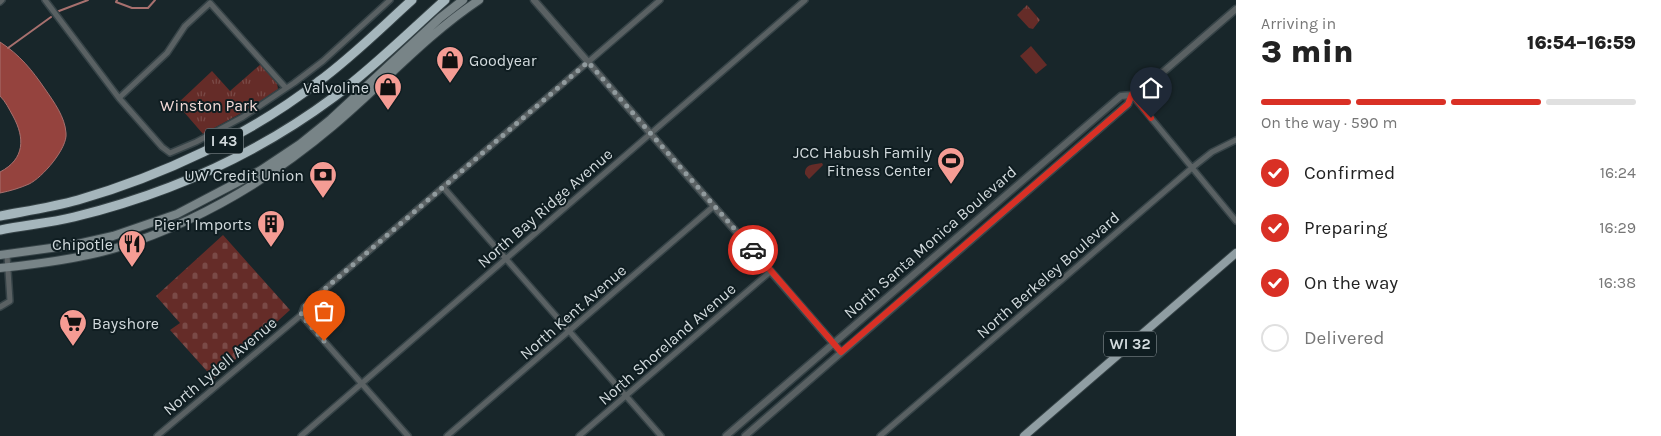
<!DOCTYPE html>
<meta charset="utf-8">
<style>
body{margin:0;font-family:Karla,sans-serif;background:#f2f2f2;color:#222;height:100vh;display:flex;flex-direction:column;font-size:19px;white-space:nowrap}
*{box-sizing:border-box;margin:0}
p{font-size:16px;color:#767676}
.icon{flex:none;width:28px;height:28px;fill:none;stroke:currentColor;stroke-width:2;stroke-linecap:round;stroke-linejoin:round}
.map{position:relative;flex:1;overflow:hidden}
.drawer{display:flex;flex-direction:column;background:#fff;width:425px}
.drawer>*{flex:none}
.pin{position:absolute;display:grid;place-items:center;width:42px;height:42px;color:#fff;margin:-51px -21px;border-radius:50% 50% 50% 0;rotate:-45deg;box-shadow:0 0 5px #0007}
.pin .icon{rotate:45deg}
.courier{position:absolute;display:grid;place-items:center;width:50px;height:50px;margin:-25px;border:4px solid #d93025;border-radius:50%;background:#fff;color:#222;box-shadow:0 1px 6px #0007}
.summary em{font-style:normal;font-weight:800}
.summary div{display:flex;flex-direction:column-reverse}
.summary{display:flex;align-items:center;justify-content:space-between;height:85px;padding:0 25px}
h1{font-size:32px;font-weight:800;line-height:38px}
.bar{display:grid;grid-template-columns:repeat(4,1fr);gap:8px 5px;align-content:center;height:60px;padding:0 25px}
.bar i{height:6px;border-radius:4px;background:#e0e0e0}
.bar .current{background:#d93025}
.bar p{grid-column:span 4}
ol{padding:0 25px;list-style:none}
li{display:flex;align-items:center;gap:15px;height:55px}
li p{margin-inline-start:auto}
li .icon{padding:5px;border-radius:50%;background:#d93025;color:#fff;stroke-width:4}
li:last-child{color:#767676}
li i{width:28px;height:28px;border:2px solid #e0e0e0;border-radius:50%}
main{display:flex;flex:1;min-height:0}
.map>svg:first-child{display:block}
.grass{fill:url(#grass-tufts)}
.cemetery{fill:url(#cemetery-stones)}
.pitch{fill:#652c28}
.water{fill:#95433e;stroke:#a7706e}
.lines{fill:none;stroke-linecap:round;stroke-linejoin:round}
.stream{stroke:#a7706e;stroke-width:2}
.minor-casing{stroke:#364347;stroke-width:8}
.tertiary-casing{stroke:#364347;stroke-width:9}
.secondary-casing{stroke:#364347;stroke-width:10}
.primary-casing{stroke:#364347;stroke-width:10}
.motorway-casing{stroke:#364347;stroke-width:11}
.minor{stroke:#5a6163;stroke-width:5}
.tertiary{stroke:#5a6163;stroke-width:6}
.secondary{stroke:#788487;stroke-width:8}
.primary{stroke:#909ea3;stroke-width:8}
.motorway{stroke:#a5b6bc;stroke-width:9}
.done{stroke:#919b9e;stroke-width:5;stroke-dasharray:0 9}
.route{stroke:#d93025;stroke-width:6}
.labels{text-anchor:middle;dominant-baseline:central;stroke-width:4;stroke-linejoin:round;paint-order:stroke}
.shield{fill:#0f1d21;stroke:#98a1a5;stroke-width:1}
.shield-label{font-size:15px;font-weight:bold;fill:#d2dadd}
.poi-label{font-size:16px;fill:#d2dadd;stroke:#0f1d21;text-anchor:end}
.park-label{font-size:16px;fill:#f4dbd8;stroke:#0f1d21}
.street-label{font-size:16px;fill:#d2dadd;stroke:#0f1d21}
</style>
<main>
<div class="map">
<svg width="1236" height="436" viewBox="0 0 1236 436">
<defs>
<pattern id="grass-tufts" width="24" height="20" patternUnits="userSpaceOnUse" patternTransform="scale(1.25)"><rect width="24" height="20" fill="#652c28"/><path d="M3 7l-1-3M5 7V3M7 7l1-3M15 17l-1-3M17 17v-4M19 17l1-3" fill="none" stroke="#7a4a47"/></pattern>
<pattern id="cemetery-stones" width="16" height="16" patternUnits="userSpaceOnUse" patternTransform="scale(1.25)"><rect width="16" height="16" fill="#652c28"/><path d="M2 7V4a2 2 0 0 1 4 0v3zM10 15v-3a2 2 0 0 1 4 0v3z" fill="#7a4a47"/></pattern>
</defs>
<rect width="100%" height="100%" fill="#18262a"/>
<path class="grass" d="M1027 5 1040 20 1033 29 1029 28 1017 15Z
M261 64 277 83 278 89 247 110 203 134 177 104 212 71 230 91Z
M822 163 823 165 809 179 805 174C805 163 814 165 822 163Z"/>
<path class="cemetery" d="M223 235 290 310 214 379 170 330 180 323 156 296Z"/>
<path class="pitch" d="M1031 46 1047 65 1036 74 1020 56Z"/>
<path class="water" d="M0 42C20 55 32 70 45 89 54 102 65 117 66 133 68 148 42 178 29 184 20 188 10 191 0 193V172C25 159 25 138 13 116 9 109 6 102 0 96Z"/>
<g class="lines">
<path class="stream" d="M117 0 116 2 132 8H148L155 0
M59 11 88 0
M8 48 51 17"/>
<defs>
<path id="minor" d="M45 0 119 98 162 147 170 153 196 142 243 117 294 83 323 61 390 0
M0 2 2 0
M1132 95 1236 221
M119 98 167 53 185 26 210 3 286 88
M443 187 661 436
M0 307 10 301 7 255
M301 315 408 436
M157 436 301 315 304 307 660 0
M301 436 805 0
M447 436 714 206
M579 436 771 271
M880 436 1193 167 1212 152 1236 140"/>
<path id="tertiary" d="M534 0 841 352
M726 436 1121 96 1132 95 1148 85 1236 9
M745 436 1128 104 1132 95"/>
<path id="secondary" d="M0 255 73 245 113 236 177 214 261 170 300 144 331 119 440 18 463 0
M0 268C39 264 79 259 116 248 196 223 269 180 333 126 382 85 425 36 479 0"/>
<path id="primary" d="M1024 436 1236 253"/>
<path id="motorway" d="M0 216C26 211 53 207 78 200 161 176 250 135 318 82 351 58 382 27 412 0
M0 230C25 225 50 223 74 217 168 194 256 155 334 97 373 68 408 33 445 0"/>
</defs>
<use href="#minor" class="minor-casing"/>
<use href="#tertiary" class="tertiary-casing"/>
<use href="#secondary" class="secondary-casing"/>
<use href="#primary" class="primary-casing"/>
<use href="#motorway" class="motorway-casing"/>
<use href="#minor" class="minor"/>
<use href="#tertiary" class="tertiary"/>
<use href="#secondary" class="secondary"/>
<use href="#primary" class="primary"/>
<use href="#motorway" class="motorway"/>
</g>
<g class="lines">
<path class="done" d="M324 341 301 315 304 307 588 62 753 250"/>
<path class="route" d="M753 250 841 352 1128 104 1132 94 1151 118"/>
</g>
<defs>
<symbol id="shop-pin" viewBox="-11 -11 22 30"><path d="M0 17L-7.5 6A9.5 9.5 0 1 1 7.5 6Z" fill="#f59c94" stroke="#0f1d21"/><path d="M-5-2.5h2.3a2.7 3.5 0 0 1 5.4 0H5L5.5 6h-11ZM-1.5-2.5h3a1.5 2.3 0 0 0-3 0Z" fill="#111"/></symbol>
<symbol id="stadium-pin" viewBox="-11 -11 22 30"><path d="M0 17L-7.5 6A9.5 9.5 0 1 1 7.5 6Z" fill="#f59c94" stroke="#0f1d21"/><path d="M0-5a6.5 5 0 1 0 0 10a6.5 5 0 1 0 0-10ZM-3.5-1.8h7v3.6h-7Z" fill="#111"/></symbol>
<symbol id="bank-pin" viewBox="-11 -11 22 30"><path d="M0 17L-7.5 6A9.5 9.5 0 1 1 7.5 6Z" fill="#f59c94" stroke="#0f1d21"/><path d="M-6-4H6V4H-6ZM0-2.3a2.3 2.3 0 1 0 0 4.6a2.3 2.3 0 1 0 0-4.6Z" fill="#111"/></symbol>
<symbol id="building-pin" viewBox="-11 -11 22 30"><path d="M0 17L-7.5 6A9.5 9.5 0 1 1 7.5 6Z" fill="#f59c94" stroke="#0f1d21"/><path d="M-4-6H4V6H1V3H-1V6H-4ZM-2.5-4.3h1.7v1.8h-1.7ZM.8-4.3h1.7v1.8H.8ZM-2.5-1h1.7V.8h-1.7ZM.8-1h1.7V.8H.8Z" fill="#111"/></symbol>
<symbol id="restaurant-pin" viewBox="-11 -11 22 30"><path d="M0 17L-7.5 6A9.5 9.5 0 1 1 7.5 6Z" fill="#f59c94" stroke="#0f1d21"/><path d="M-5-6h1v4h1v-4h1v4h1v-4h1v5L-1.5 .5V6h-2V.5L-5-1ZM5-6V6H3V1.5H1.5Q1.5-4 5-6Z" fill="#111"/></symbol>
<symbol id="supermarket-pin" viewBox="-11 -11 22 30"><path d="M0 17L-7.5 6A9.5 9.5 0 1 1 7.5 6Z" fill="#f59c94" stroke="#0f1d21"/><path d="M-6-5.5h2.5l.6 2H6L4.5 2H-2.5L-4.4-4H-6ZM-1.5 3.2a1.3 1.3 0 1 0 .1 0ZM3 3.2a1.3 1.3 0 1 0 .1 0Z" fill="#111"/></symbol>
</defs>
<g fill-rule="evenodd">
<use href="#shop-pin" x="434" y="44" width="32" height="43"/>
<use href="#shop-pin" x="372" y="71" width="32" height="43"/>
<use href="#stadium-pin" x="935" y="145" width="32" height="43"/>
<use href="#bank-pin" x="307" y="159" width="32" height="43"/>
<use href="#building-pin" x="255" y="208" width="32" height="43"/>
<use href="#restaurant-pin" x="116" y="228" width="32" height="43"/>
<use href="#supermarket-pin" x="57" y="307" width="32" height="43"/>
</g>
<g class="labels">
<g class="shield">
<rect x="205" y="128.5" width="38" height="25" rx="4"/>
<rect x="1104" y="331.5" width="52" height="25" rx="4"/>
</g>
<g class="shield-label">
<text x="224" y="141">I 43</text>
<text x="1130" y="344">WI 32</text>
</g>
<g class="poi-label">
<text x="469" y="60" text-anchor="start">Goodyear</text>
<text x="369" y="87">Valvoline</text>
<text x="932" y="152">JCC Habush Family<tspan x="932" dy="18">Fitness Center</tspan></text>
<text x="304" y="175">UW Credit Union</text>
<text x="252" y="224">Pier 1 Imports</text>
<text x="113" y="244">Chipotle</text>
<text x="92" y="323" text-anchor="start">Bayshore</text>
</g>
<g class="park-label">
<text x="209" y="105">Winston Park</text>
</g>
<g class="street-label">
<text transform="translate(545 208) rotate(-41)">North Bay Ridge Avenue</text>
<text transform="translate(930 242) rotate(-41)">North Santa Monica Boulevard</text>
<text transform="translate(1048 275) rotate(-41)">North Berkeley Boulevard</text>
<text transform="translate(573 312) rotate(-41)">North Kent Avenue</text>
<text transform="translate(667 344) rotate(-41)">North Shoreland Avenue</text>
<text transform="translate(220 366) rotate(-40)">North Lydell Avenue</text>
</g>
</g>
</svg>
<div class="pin" style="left:324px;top:341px;background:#ea580c"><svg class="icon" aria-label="bag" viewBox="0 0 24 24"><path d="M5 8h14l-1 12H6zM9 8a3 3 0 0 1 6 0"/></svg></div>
<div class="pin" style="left:1151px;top:118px;background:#1f2937"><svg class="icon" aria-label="home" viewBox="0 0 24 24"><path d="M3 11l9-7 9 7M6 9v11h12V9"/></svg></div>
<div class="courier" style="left:753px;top:250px"><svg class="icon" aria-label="car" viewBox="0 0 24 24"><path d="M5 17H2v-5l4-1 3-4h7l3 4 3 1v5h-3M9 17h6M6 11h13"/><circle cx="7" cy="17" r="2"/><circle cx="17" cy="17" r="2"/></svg></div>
</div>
<section class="drawer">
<div class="summary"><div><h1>3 min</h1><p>Arriving in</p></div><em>16:54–16:59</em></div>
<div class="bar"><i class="current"></i><i class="current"></i><i class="current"></i><i></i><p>On the way · 590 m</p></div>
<ol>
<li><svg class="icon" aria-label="check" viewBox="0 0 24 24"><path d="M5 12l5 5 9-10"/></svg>Confirmed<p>16:24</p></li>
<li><svg class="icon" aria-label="check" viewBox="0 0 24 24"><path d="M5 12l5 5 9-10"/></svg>Preparing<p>16:29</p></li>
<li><svg class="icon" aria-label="check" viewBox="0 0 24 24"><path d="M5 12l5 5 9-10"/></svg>On the way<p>16:38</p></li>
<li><i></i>Delivered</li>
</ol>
</section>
</main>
